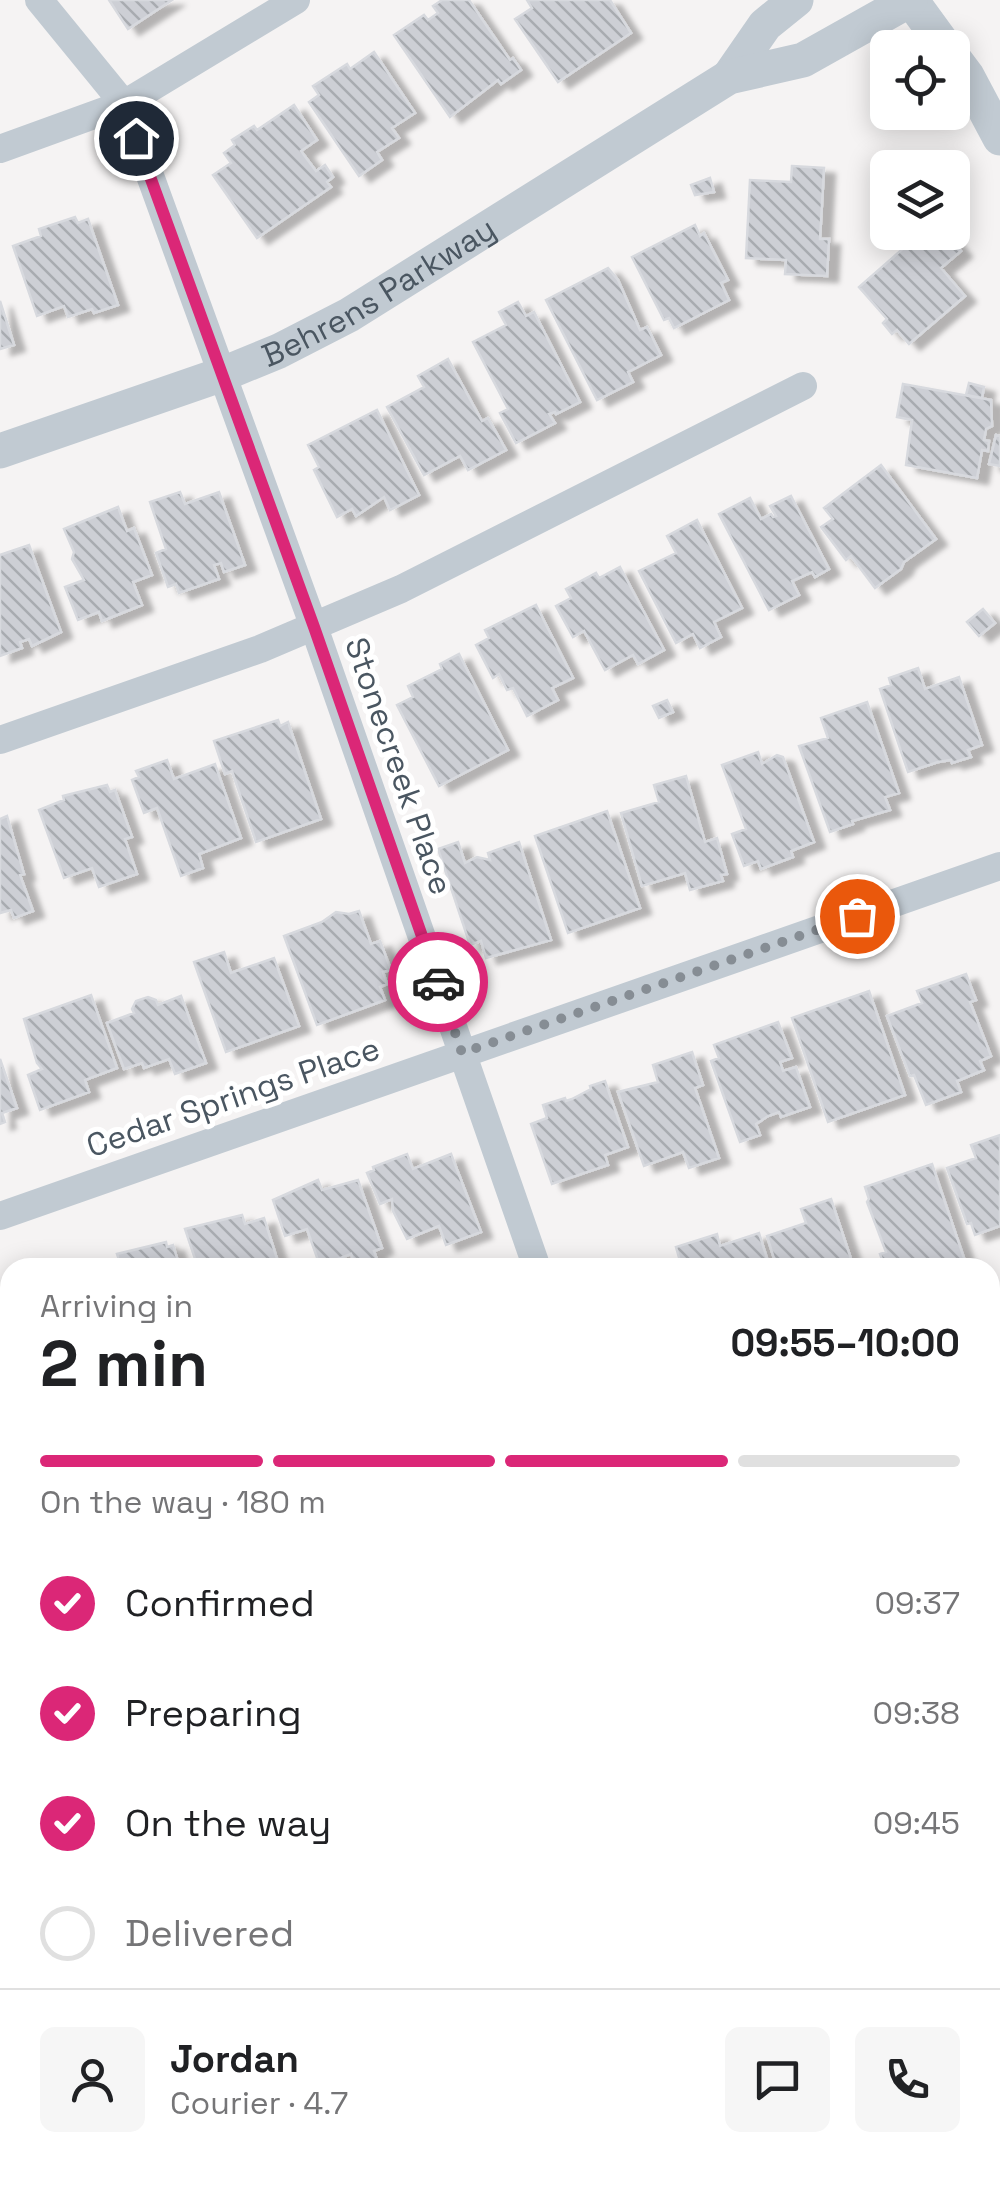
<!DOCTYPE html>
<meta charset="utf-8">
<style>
body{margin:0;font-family:"Space Grotesk",sans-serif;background:#f6f6f6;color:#202124;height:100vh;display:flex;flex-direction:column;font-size:38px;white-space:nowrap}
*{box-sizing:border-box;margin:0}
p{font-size:32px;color:#757577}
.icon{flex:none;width:55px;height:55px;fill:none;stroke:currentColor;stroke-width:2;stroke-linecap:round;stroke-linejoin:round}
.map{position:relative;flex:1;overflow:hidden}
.drawer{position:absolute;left:0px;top:1258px;width:1000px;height:932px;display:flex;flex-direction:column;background:#fff;border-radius:30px 30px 0 0;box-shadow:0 5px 25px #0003}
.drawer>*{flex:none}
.fabs{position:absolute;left:870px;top:30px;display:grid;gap:20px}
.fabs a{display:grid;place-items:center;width:100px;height:100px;border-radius:15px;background:#fff;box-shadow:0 5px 25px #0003;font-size:50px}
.pin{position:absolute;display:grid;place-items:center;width:85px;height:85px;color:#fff;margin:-42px;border:5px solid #fff;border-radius:50%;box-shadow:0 2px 10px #0007}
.courier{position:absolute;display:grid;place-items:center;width:100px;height:100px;margin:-50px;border:8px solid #db2777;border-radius:50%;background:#fff;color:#222;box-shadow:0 2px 12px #0007}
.headline em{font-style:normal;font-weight:800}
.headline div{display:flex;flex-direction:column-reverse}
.headline{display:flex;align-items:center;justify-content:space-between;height:170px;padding:0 40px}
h1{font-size:65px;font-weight:800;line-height:75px}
.bar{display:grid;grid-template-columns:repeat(4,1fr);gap:15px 10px;align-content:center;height:120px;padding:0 40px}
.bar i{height:12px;border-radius:8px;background:#e0e0e0}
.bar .current{background:#db2777}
.bar p{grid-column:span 4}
.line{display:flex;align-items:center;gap:25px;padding:0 40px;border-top:2px solid #e0e0e0}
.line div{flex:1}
.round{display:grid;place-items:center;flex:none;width:105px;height:105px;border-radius:15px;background:#f6f6f6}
ol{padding:0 40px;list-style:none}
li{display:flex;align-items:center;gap:30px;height:110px}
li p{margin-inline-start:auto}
li .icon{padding:10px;border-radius:50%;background:#db2777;color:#fff;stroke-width:4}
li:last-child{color:#757577}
li i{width:55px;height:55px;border:5px solid #e0e0e0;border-radius:50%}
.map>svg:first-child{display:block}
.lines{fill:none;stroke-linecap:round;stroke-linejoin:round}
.stream{stroke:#90daee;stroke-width:10}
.building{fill:url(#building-back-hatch);stroke:#d7d9de;stroke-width:2.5;filter:url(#shadow)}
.path{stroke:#7ad0a6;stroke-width:6;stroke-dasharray:8 5;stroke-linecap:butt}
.minor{stroke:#c1cad2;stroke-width:28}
.tertiary{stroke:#c1cad2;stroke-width:35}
.done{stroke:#868d94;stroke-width:10;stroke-dasharray:0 18}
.route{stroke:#db2777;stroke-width:12}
.labels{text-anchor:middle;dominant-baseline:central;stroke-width:10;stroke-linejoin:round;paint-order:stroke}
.street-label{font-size:32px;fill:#4a5661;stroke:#fff}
</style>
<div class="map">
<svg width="1000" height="2189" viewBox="0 0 1000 2189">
<defs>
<pattern id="building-back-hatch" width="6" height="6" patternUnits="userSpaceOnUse" patternTransform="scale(2.5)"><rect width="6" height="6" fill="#cdcfd5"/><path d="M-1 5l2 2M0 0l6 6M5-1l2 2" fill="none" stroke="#a8abb0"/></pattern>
<filter id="shadow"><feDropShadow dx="11" dy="6" stdDeviation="2.5" flood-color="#0004"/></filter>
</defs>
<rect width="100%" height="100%" fill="#f5f3f3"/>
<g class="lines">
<path class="stream" d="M0 1658 10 1666
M429 2180 438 2189"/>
</g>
<path class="building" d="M109 0H172L128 29Z
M442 0H469L510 60 513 58 521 70 501 84 498 80 450 117 394 35 424 15 428 20 438 13 433 6Z
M527 0H610L631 33 558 82 515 19 532 8Z
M374 52 415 113 392 128 399 138 377 152 382 160 359 176 309 102 319 95 313 86 347 64 350 69Z
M294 105 317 140 301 151 316 171 325 165 333 177 327 182 331 187 257 238 213 175 231 163 224 153 235 145 232 140 254 126 257 130Z
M792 166 824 168 820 239H829L827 276 785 274 786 260 746 258 750 180 791 182Z
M710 178 714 192 695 195 691 185Z
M75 217 78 223 88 219 118 305 94 313 92 309 68 317 64 306 37 316 13 246 41 236 39 229Z
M695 225 700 236 704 233 728 280 721 283 729 300 674 328 669 318 664 320 632 257Z
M922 232H946L961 251 941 268 965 296 909 344 897 330 892 334 883 323 887 319 859 287Z
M608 268 618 280 640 330 647 327 661 355 628 372 633 382 597 400 546 300Z
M0 301 14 345 0 349Z
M518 302 526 316 534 312 580 402 556 414 555 412 549 414 555 423 516 443 500 413 508 409 473 342 506 325 499 312Z
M448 359 482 421 488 418 506 450 468 470 460 456 424 475 387 407 424 387 418 376Z
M969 383 984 387 982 398 966 395Z
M903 384 991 400 992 426 986 429 984 440 989 441 988 451 982 450 977 478 906 465 912 420 897 417Z
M377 410 419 495 390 510 384 497 356 516 352 509 337 517 314 470 319 467 308 445Z
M996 435 1000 436V466L989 464Z
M881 465 936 539 904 562 901 569 875 588 851 556 846 560 821 527 833 519 824 508Z
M180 492 185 504 219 492 245 565 224 572 221 563 214 565 219 579 179 593 176 584 168 587 156 553 166 549 150 502Z
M791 496 829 569 815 577 812 572 792 581 799 595 769 610 719 514 750 498 761 519 771 514 773 517 776 516 770 506Z
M118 507 127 531 134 528 152 575 133 582 142 605 102 621 99 612 78 620 65 587 84 580 72 559 74 552 64 529Z
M697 520 742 608 714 622 721 637 700 648 693 634 676 643 639 571 676 553 667 536Z
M29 545 61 632 32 646 29 639 20 642 22 648 0 656V555Z
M620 567 664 650 638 664 633 655 605 670 584 631 573 637 556 606 571 598 566 589 596 573 599 578Z
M536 605 573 678 552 688 558 700 527 716 513 688 507 690 499 674 493 678 476 645 489 638 485 630Z
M983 609 995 623 979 636 967 622Z
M459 654 508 750 439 786 397 705 413 697 408 686 442 669 440 664Z
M918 668 925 689 959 677 982 745 968 750 971 757 952 763 951 760 938 762 908 772 880 689 891 685 889 678Z
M667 700 673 712 659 718 653 706Z
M867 702 899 793 885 797 890 810 852 821 853 824 830 832 799 746 828 738 821 718Z
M278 720 280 726 288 722 321 819 256 842 232 771 225 774 214 741Z
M758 752 762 764 777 755 783 757 814 842 791 851 793 857 761 869 758 861 744 866 732 834 746 829 722 765Z
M167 760 174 779 215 764 241 838 199 854 203 868 181 876 157 808 144 813 132 780 139 777 136 771Z
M686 776 705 842 717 838 727 874 721 875 723 881 690 890 685 873 642 886 621 813 659 802 654 785Z
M107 785 110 792 115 790 132 837 125 839 137 874 99 887 92 868 64 878 39 810 64 800 63 796Z
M607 811 640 908 568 933 535 836Z
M7 816 24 874 20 875 33 911 14 918 11 910 0 913V819Z
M458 842 465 863 477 857 490 860 488 853 519 842 551 940 486 958 481 941 470 945 438 849Z
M359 911 371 944 380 941 391 970 383 972 387 984 380 987 385 1000 317 1025 284 936 322 922 336 912 349 914Z
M224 952 231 973 274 958 299 1026 226 1052 194 962Z
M966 974 976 1000 970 1002 991 1056 980 1061 984 1070 957 1081 961 1092 926 1105 914 1075 910 1076 887 1016 922 1003 917 991Z
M869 991 905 1095 828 1122 792 1018Z
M91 995 117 1068 85 1080 89 1092 40 1110 28 1075 42 1069 37 1063 24 1019Z
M181 996 206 1063 175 1074 169 1059 144 1068 142 1063 124 1069 107 1023 134 1013 132 1009 136 1001 148 997 156 1000 158 1005Z
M778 1022 792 1058 780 1062 783 1071 796 1067 810 1107 781 1117 779 1112 768 1116 756 1124 760 1135 740 1142 711 1061 719 1058 714 1045Z
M692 1052 703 1085 695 1088 719 1158 689 1168 683 1152 644 1166 618 1092 658 1082 653 1065Z
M0 1059 17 1108 2 1113 5 1122 0 1124Z
M605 1081 628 1147 605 1155 608 1165 552 1184 531 1124 547 1118 543 1105 565 1098 566 1101 572 1099 591 1089 590 1086Z
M1000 1135V1226L975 1235 971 1223 967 1224 947 1168 976 1158 971 1145Z
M407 1154 413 1169 451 1154 481 1232 446 1245 439 1226 407 1239 393 1211 392 1199 380 1204 367 1173 374 1170 373 1167Z
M932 1164 965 1261 961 1263 963 1268H885L880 1254 886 1252 867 1202 869 1199 865 1187Z
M318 1180 322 1190 358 1180 382 1248 374 1251 380 1268H356L351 1254 320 1266 307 1229 285 1236 273 1200Z
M831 1199 853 1265 863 1262 865 1268H777L767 1236 806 1223 801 1209Z
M242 1215 245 1224 264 1218 280 1268H198L185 1229Z
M759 1233 770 1268H682L676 1247 717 1234 720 1246Z
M166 1242 167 1247 173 1245 180 1268H96L119 1260 117 1254Z
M10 1289V1323L0 1295Z
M1000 1425V1503L990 1506V1428Z
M999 1622H1000V1736L990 1726V1632Z
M1000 1791V1887L990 1889V1792Z
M990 2007H1000V2094H990Z
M0 2012 4 2017 10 2016V2109L0 2099Z
M997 2120 1000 2129V2189H926L923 2180H990V2122Z
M68 2180H99L90 2189H78Z
M114 2180H191L200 2189H105Z"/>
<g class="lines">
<path class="path" d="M0 1508 10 1516
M0 1661 10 1668
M0 1933 10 1943
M252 2180 261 2189
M433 2180 440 2189
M842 2180 856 2189"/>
<path class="minor" d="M39 0 124 104 314 627 537 1268
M0 149 124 104 296 0
M0 740 260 649 401 589 803 386
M0 1216 1000 866
M990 1345 1000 1342
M990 1949H1000"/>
<g class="tertiary">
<path d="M911 0 946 48"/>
<path d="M952 56 967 76 1000 138"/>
<path d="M729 77 765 25 796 0"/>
<path id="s1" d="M0 451 223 374 279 351 349 315 729 77 803 60 910 0"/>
</g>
</g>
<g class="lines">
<path class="done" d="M438 982 462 1053 857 916"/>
<path class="route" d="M136 138 314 627 438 982"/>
</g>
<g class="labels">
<g class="street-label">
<text stroke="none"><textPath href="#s1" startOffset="412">Behrens Parkway</textPath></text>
<text transform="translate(399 766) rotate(71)">Stonecreek Place</text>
<text transform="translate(233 1097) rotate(-19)">Cedar Springs Place</text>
</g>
</g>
</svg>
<div class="fabs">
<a><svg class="icon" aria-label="locate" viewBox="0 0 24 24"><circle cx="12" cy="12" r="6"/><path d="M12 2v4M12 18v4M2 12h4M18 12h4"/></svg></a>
<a><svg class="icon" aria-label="layers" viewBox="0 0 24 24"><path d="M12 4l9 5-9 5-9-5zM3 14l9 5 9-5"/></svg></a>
</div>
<div class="pin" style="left:857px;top:916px;background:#ea580c"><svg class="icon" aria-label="bag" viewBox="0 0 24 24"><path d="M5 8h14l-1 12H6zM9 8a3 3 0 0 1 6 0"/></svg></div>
<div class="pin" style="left:136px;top:138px;background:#1f2937"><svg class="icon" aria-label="home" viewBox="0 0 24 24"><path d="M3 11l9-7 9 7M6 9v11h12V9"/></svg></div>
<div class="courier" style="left:438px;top:982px"><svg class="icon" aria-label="car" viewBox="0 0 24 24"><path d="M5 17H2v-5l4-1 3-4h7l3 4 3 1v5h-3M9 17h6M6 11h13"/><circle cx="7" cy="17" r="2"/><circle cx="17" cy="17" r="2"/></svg></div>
<section class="drawer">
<div class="headline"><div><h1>2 min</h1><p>Arriving in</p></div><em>09:55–10:00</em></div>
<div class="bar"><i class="current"></i><i class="current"></i><i class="current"></i><i></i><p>On the way · 180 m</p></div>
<ol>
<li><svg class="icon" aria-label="check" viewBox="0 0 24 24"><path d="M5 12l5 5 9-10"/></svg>Confirmed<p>09:37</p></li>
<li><svg class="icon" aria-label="check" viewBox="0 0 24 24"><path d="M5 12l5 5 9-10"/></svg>Preparing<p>09:38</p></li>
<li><svg class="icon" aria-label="check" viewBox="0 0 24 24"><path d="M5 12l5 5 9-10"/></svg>On the way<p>09:45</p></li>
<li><i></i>Delivered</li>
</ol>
<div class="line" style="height:180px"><a class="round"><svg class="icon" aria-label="person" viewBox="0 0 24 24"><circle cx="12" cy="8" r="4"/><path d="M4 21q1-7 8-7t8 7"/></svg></a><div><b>Jordan</b><p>Courier · 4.7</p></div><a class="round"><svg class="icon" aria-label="chat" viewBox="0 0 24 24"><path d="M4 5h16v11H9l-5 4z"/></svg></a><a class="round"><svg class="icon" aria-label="phone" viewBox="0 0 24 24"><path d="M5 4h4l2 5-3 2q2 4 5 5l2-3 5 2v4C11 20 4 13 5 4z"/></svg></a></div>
</section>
</div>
